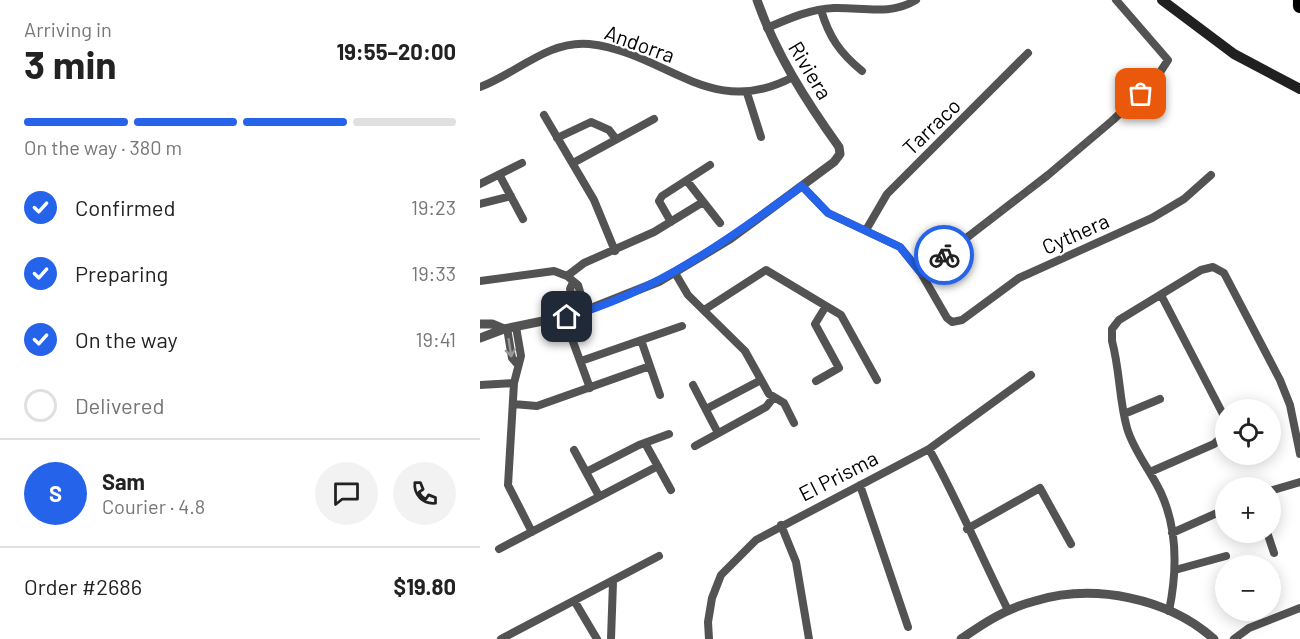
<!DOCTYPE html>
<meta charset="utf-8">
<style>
body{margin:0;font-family:Barlow,sans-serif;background:#f2f2f2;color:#222;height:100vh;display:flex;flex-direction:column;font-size:22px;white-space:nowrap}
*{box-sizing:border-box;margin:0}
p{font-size:20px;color:#767676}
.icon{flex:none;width:33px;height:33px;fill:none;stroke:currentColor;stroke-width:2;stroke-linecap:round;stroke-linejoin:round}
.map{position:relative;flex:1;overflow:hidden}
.sheet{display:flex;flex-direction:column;background:#fff;width:480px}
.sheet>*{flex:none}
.tools{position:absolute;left:735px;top:399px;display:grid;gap:12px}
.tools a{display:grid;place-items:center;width:66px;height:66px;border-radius:50%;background:#fff;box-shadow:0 3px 15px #0003;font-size:30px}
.pin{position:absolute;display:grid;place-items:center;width:51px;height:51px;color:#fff;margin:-26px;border-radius:12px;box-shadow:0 3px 9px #0006}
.courier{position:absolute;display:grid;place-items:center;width:60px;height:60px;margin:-30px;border:4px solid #2563eb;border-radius:50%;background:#fff;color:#222;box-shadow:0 2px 8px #0007}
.headline em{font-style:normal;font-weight:700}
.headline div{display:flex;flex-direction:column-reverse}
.headline{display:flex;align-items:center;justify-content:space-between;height:102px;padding:0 24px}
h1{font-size:39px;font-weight:700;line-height:45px}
.bar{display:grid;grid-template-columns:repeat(4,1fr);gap:9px 6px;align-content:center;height:72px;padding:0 24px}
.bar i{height:8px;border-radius:4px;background:#e0e0e0}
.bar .current{background:#2563eb}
.bar p{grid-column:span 4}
.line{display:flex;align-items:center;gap:15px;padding:0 24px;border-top:2px solid #e0e0e0}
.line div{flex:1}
.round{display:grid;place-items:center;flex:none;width:63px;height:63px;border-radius:32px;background:#f2f2f2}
ol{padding:0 24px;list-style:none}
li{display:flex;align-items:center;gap:18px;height:66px}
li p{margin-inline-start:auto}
li .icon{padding:6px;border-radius:50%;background:#2563eb;color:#fff;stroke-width:4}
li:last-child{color:#767676}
li i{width:33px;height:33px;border:3px solid #e0e0e0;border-radius:50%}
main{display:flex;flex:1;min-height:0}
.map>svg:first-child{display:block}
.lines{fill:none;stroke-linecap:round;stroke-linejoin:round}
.motorway-casing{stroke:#dbdbdb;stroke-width:15}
.minor{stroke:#535353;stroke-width:8}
.tertiary{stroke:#535353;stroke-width:9}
.secondary{stroke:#202020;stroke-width:10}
.motorway{stroke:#000;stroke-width:14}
.oneway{stroke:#989898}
.done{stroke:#595959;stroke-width:6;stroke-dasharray:0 10.8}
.route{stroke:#2563eb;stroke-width:8}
.labels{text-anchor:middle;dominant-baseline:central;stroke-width:4.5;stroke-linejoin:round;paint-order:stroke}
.street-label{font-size:21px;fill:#000;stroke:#fff}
</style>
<main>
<section class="sheet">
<div class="headline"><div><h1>3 min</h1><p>Arriving in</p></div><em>19:55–20:00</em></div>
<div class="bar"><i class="current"></i><i class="current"></i><i class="current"></i><i></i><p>On the way · 380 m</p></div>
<ol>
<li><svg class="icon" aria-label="check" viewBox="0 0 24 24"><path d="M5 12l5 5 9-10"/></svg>Confirmed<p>19:23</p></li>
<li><svg class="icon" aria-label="check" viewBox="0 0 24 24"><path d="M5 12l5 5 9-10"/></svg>Preparing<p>19:33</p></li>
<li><svg class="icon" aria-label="check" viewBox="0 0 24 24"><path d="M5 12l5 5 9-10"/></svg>On the way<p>19:41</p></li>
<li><i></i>Delivered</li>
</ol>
<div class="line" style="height:108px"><b class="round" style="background:#2563eb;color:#fff">S</b><div><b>Sam</b><p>Courier · 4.8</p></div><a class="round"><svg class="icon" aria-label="chat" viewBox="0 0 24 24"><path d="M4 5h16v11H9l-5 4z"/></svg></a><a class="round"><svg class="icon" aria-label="phone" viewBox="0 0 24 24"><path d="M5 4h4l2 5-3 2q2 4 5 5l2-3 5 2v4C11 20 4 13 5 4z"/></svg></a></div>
<div class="line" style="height:78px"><div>Order #2686</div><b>$19.80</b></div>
</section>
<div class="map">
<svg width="820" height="639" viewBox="0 0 820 639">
<rect width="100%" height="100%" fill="#fff"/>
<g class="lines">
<defs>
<path id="motorway" d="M820 0V6"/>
</defs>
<use href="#motorway" class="motorway-casing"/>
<path class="minor" d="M341 10C349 37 360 53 382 71
M287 28C308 19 330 9 354 8 381 7 411 16 436 0
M0 87C36 74 68 40 109 44 186 52 230 121 313 77
M267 93 281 137
M64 115 114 200 135 251
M77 138 111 122 129 130 136 139
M93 163 174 119
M20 176 43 219
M207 181 240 223
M0 184 42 163
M322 186 348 213 420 247 441 273 467 318 472 322 482 320 539 278 672 218 704 199 731 175
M0 204 31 196
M191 222 179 201 182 196 230 165
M386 230 407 194 548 53
M195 273 208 295 265 351 289 394 304 403 314 423
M441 273 568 175 633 120 675 80 688 60 636 0
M87 276 98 285 106 312
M0 281 74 271 87 276 104 263 174 232 223 202
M93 282 90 289 97 314
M681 295 746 420
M224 310 286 270 361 315 397 380
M36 327 41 356 34 383 28 485 52 532
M27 328 32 358 38 365
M92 339 110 388
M161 340 180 395
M101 361 202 326
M336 381 359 368 335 324 346 306
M0 385 34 383
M213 385 238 433
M33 404 57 406 170 366
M226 409 281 380
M644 414 680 399
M165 443 191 490
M215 446 286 407 293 398
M449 449C478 501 501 556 528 610
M94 450 119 496
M106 472 159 445 189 434
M670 472 734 444 746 433
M380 485 428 627
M790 491 820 482
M301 525 316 562 329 639
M487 529 560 488 591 544
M787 532 794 553
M692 533 746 509
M19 549 178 466
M695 570 746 556
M95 602 117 639
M689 611C697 572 698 530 681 493 671 471 654 452 647 428 639 400 640 370 632 341V329L639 320 721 270 733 267 744 273 800 380 810 405 820 454
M21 639 179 556
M131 639 133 582
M229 639 228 622 232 598 241 575 276 540 449 449 551 375
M754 639 769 628 820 608"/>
<path class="tertiary" d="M0 324H12L24 329
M0 338 24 329 97 314 180 281 250 239 354 162 360 154 359 147C326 101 296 54 277 0
M481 639C504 623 527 608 555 601 614 583 688 598 734 639"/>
<path class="secondary" d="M682 0 754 54 820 89"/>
<use href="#motorway" class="motorway"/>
</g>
<defs><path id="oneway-shaft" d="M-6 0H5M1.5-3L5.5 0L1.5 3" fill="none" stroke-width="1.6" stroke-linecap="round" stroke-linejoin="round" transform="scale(1.5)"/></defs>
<use class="oneway" href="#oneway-shaft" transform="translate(30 348) rotate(81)"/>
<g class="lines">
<path class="done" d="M464 255 568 176 661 94"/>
<path class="route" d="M87 317C176 292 248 240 322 186L348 213 420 247 441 273 464 255"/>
</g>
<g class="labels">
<g class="street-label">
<text transform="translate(160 43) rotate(20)">Andorra</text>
<text transform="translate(331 70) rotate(59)">Riviera</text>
<text transform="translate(451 126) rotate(-44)">Tarraco</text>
<text transform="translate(595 233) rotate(-24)">Cythera</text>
<text transform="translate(358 475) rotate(-27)">El Prisma</text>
</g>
</g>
</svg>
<div class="tools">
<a><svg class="icon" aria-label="locate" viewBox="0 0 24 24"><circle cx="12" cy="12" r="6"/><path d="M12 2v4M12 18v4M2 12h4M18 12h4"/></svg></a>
<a>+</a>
<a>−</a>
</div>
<div class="pin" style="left:661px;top:94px;background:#ea580c"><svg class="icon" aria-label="bag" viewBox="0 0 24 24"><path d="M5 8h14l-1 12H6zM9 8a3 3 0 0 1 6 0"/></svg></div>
<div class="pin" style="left:87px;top:317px;background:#1f2937"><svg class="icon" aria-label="home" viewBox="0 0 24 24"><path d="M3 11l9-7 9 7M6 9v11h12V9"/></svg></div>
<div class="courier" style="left:464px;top:255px"><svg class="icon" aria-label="bike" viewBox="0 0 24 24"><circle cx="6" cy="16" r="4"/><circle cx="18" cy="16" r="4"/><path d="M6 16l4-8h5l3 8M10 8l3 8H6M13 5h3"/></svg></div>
</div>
</main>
